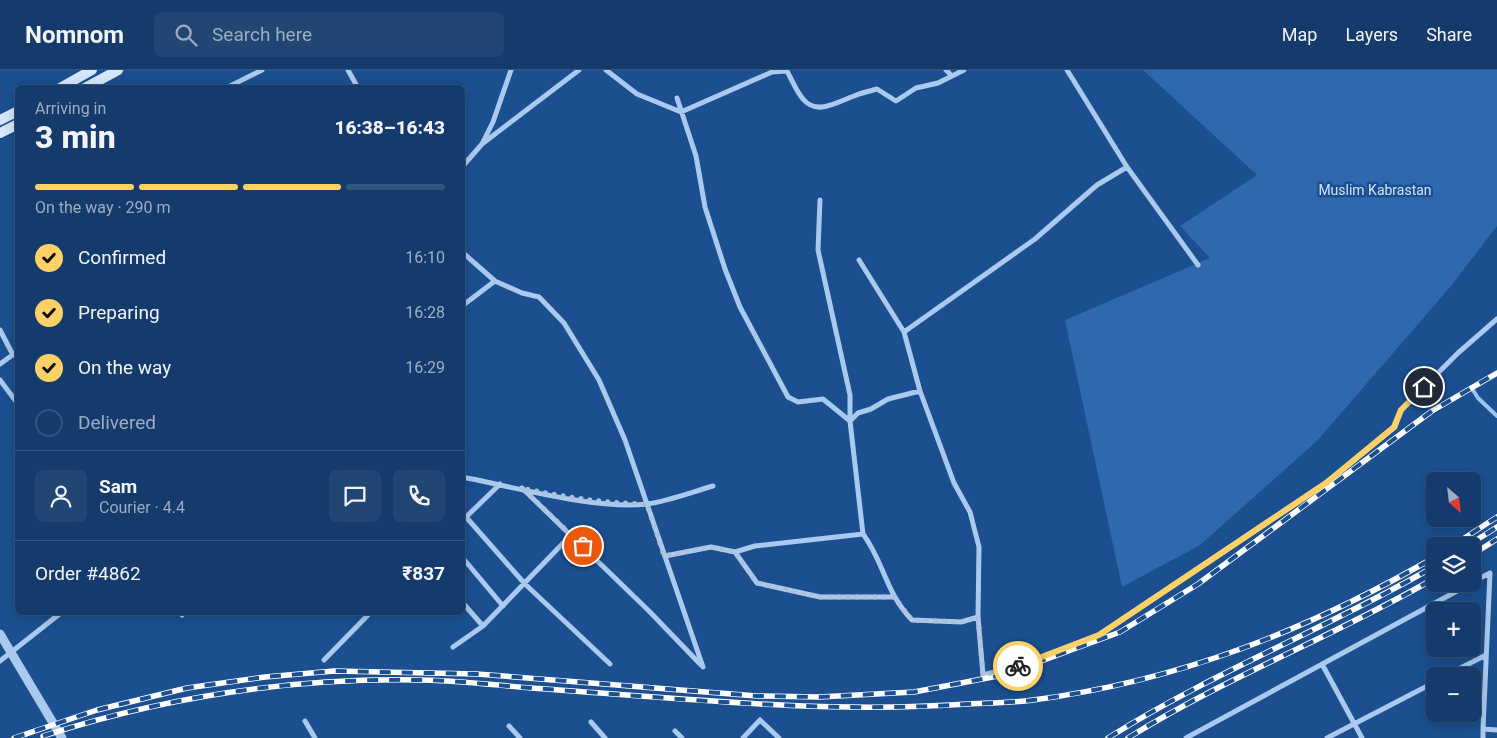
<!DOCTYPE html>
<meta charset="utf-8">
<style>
body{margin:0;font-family:Roboto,sans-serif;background:#214673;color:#f1f3f6;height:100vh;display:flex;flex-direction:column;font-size:19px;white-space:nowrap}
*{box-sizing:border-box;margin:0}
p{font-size:16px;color:#9dadc1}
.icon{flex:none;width:28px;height:28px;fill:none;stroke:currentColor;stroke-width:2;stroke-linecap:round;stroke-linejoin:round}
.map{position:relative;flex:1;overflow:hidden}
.drawer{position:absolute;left:15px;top:15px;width:450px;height:530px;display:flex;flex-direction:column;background:#143b6b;border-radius:8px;box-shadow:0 2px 12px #0003,0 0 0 1px #33557e}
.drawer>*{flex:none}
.needle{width:32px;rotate:152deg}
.controls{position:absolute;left:1426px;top:402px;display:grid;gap:10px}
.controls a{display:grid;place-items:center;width:55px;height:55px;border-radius:8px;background:#143b6b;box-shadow:0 2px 12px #0003,0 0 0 1px #33557e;font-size:25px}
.pin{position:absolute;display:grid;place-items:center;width:42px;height:42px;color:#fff;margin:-21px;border:2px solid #fff;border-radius:50%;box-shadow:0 1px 5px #0007}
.courier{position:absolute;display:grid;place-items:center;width:50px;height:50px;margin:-25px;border:4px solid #ffd166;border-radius:50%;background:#fff;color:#222;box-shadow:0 1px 6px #0007}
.headline em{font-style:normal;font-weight:800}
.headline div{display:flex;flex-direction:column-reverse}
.headline{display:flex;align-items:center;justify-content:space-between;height:85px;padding:0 20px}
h1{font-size:32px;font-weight:800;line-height:38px}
.bar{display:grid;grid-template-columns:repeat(4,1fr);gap:8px 5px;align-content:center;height:60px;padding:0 20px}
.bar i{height:6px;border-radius:4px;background:#33557e}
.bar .active{background:#ffd166}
.bar p{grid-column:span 4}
.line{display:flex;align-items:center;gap:12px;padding:0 20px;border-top:1px solid #33557e}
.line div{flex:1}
.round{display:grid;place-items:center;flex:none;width:52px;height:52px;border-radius:8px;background:#214673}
ol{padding:0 20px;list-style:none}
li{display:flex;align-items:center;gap:15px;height:55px}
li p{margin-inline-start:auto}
li .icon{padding:5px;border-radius:50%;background:#ffd166;color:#111;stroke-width:4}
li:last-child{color:#9dadc1}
li i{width:28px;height:28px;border:2px solid #33557e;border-radius:50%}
header{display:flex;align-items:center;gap:30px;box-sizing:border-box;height:70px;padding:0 25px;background:#143b6b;border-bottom:1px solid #33557e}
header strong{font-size:24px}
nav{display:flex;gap:28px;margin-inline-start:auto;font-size:18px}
.search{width:350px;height:45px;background:#214673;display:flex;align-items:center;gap:12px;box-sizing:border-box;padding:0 18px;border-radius:8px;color:#9dadc1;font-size:19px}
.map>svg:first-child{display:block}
.green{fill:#2e69ad}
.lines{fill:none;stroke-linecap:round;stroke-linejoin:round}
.stream{stroke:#9cc4f0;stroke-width:4}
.minor{stroke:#a9c9ee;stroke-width:5}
.tertiary{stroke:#a9c9ee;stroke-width:9}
.secondary{stroke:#d6e6fa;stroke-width:10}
.rail-casing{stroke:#fff;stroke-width:5.5}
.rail{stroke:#1b4f8f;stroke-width:4;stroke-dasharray:11;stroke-linecap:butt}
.done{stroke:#afc1d8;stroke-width:5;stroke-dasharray:0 9}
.route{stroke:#ffd166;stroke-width:6}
.labels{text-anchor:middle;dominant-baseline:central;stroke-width:5;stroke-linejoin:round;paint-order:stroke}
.park-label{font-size:14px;fill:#cfe3fa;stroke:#1b4f8f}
</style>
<header>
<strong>Nomnom</strong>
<div class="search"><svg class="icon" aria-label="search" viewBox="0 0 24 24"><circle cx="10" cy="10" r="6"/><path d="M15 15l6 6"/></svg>Search here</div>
<nav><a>Map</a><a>Layers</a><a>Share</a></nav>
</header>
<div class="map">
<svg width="1497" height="668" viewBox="0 0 1497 668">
<rect width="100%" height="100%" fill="#1b4f8f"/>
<path class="green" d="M1143 0H1497V156L1451 216 1317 371 1200 475 1122 517 1065 250 1210 188 1180 156 1257 105Z"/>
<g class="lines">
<path class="stream" d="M1471 317 1478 328 1497 346"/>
<path class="minor" d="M348 0 358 18
M606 0 637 24 681 42 772 2 787 1C792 10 796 21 803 29 817 46 837 32 854 26 861 23 869 21 877 19L896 31 916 18 938 13 964 0
M946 0 952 6
M1067 0 1127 97 1198 195
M226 18 262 0
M677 28 696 86 705 137 725 199 740 237 788 327 798 332 823 329 850 351
M482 74 579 0
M462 97 482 74 493 52 511 0
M820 130 818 180 850 325V351
M462 182 495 211 522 223 539 227 564 253 599 310 625 370 703 597
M859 190 904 262
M462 236 495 211
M0 260 13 285
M0 294 18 281
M0 310 18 334
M920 321 888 329 871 339 858 343 850 351 863 464C884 492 885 522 912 550L961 552 978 547 979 477 970 442 954 413 920 321 904 262 1035 169 1097 115 1127 97
M462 407C515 417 595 440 647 434 669 431 692 422 713 416
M522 418 649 541 701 595
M466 447 525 514 610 594
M462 451 500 414
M735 482 755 476 863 464
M665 486 711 477 735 482 757 513 820 527H894
M462 487 503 536
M1472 512 1490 503 1483 659
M462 532 483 556
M182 545 184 542
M978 547 983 605 1032 592 1099 565 1326 413 1395 357 1401 340 1458 283 1497 249
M453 577 483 556 571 465
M324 590 371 542
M0 591 62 542
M1322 594 1362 668
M1445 606 1486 585
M305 651 315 668
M591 652 605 668
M509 656 520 668
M675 661 682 668
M743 668 760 650 779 668
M1186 668 1470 514
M1327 668 1435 612
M1483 668V659L1497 660"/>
<path class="tertiary" d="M0 564 62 668"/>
<path class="secondary" d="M60 18 92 0
M85 18 118 0
M0 50 18 41
M0 63 18 54"/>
<defs>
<path id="rail" d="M1452 476 1497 447
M1467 476 1497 457
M1472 485 1497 469
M43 666C164 627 290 608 417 610 455 610 493 615 531 618 677 628 822 644 968 634 989 633 1011 633 1033 630 1179 611 1308 560 1435 487
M14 668 97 640 187 618 265 607 334 601 477 604 757 626 819 627 914 622 1003 605 1120 562 1198 514 1432 341 1497 303
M1108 668C1213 602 1328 558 1435 496
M1128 668C1226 607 1335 566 1435 508"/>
</defs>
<use href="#rail" class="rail-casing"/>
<use href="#rail" class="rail"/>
</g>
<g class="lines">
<path class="done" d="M583 476 522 418C564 427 604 433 647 434L664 486 711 477 735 482 757 513 820 527H894L912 550 961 552 978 547 983 605 1018 596"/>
<path class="route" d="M1018 596 1099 565 1326 413 1394 357 1401 340 1424 317"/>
</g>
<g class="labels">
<g class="park-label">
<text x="1375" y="120">Muslim Kabrastan</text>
</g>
</g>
</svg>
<div class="controls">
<a><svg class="needle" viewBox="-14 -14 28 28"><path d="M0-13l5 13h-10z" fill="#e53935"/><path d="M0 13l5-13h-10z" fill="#9dadc1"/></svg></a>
<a><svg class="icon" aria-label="layers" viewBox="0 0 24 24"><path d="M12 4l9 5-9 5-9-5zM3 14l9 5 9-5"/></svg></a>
<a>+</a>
<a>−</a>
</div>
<div class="pin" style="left:583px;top:476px;background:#ea580c"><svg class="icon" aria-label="bag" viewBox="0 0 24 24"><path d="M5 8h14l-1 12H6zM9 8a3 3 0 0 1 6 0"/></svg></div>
<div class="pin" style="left:1424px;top:317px;background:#1f2937"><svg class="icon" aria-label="home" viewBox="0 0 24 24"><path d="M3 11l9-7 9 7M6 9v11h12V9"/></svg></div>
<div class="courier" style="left:1018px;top:596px"><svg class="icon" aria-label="bike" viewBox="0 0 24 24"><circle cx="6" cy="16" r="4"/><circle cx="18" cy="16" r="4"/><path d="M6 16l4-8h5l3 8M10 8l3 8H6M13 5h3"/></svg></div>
<section class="drawer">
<div class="headline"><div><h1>3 min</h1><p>Arriving in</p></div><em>16:38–16:43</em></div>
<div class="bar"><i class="active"></i><i class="active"></i><i class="active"></i><i></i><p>On the way · 290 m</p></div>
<ol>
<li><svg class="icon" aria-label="check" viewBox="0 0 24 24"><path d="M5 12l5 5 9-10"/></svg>Confirmed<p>16:10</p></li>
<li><svg class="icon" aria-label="check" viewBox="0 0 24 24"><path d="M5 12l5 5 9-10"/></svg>Preparing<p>16:28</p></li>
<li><svg class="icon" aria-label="check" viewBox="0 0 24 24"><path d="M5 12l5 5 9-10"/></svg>On the way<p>16:29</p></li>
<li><i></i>Delivered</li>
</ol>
<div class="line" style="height:90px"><a class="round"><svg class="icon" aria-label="person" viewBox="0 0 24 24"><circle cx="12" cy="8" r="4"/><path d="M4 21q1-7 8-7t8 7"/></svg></a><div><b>Sam</b><p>Courier · 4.4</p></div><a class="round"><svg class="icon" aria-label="chat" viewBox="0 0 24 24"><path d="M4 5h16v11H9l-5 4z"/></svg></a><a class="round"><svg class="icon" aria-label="phone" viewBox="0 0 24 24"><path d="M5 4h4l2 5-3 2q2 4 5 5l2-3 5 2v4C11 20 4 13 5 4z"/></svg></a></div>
<div class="line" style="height:65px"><div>Order #4862</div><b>₹837</b></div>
</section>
</div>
